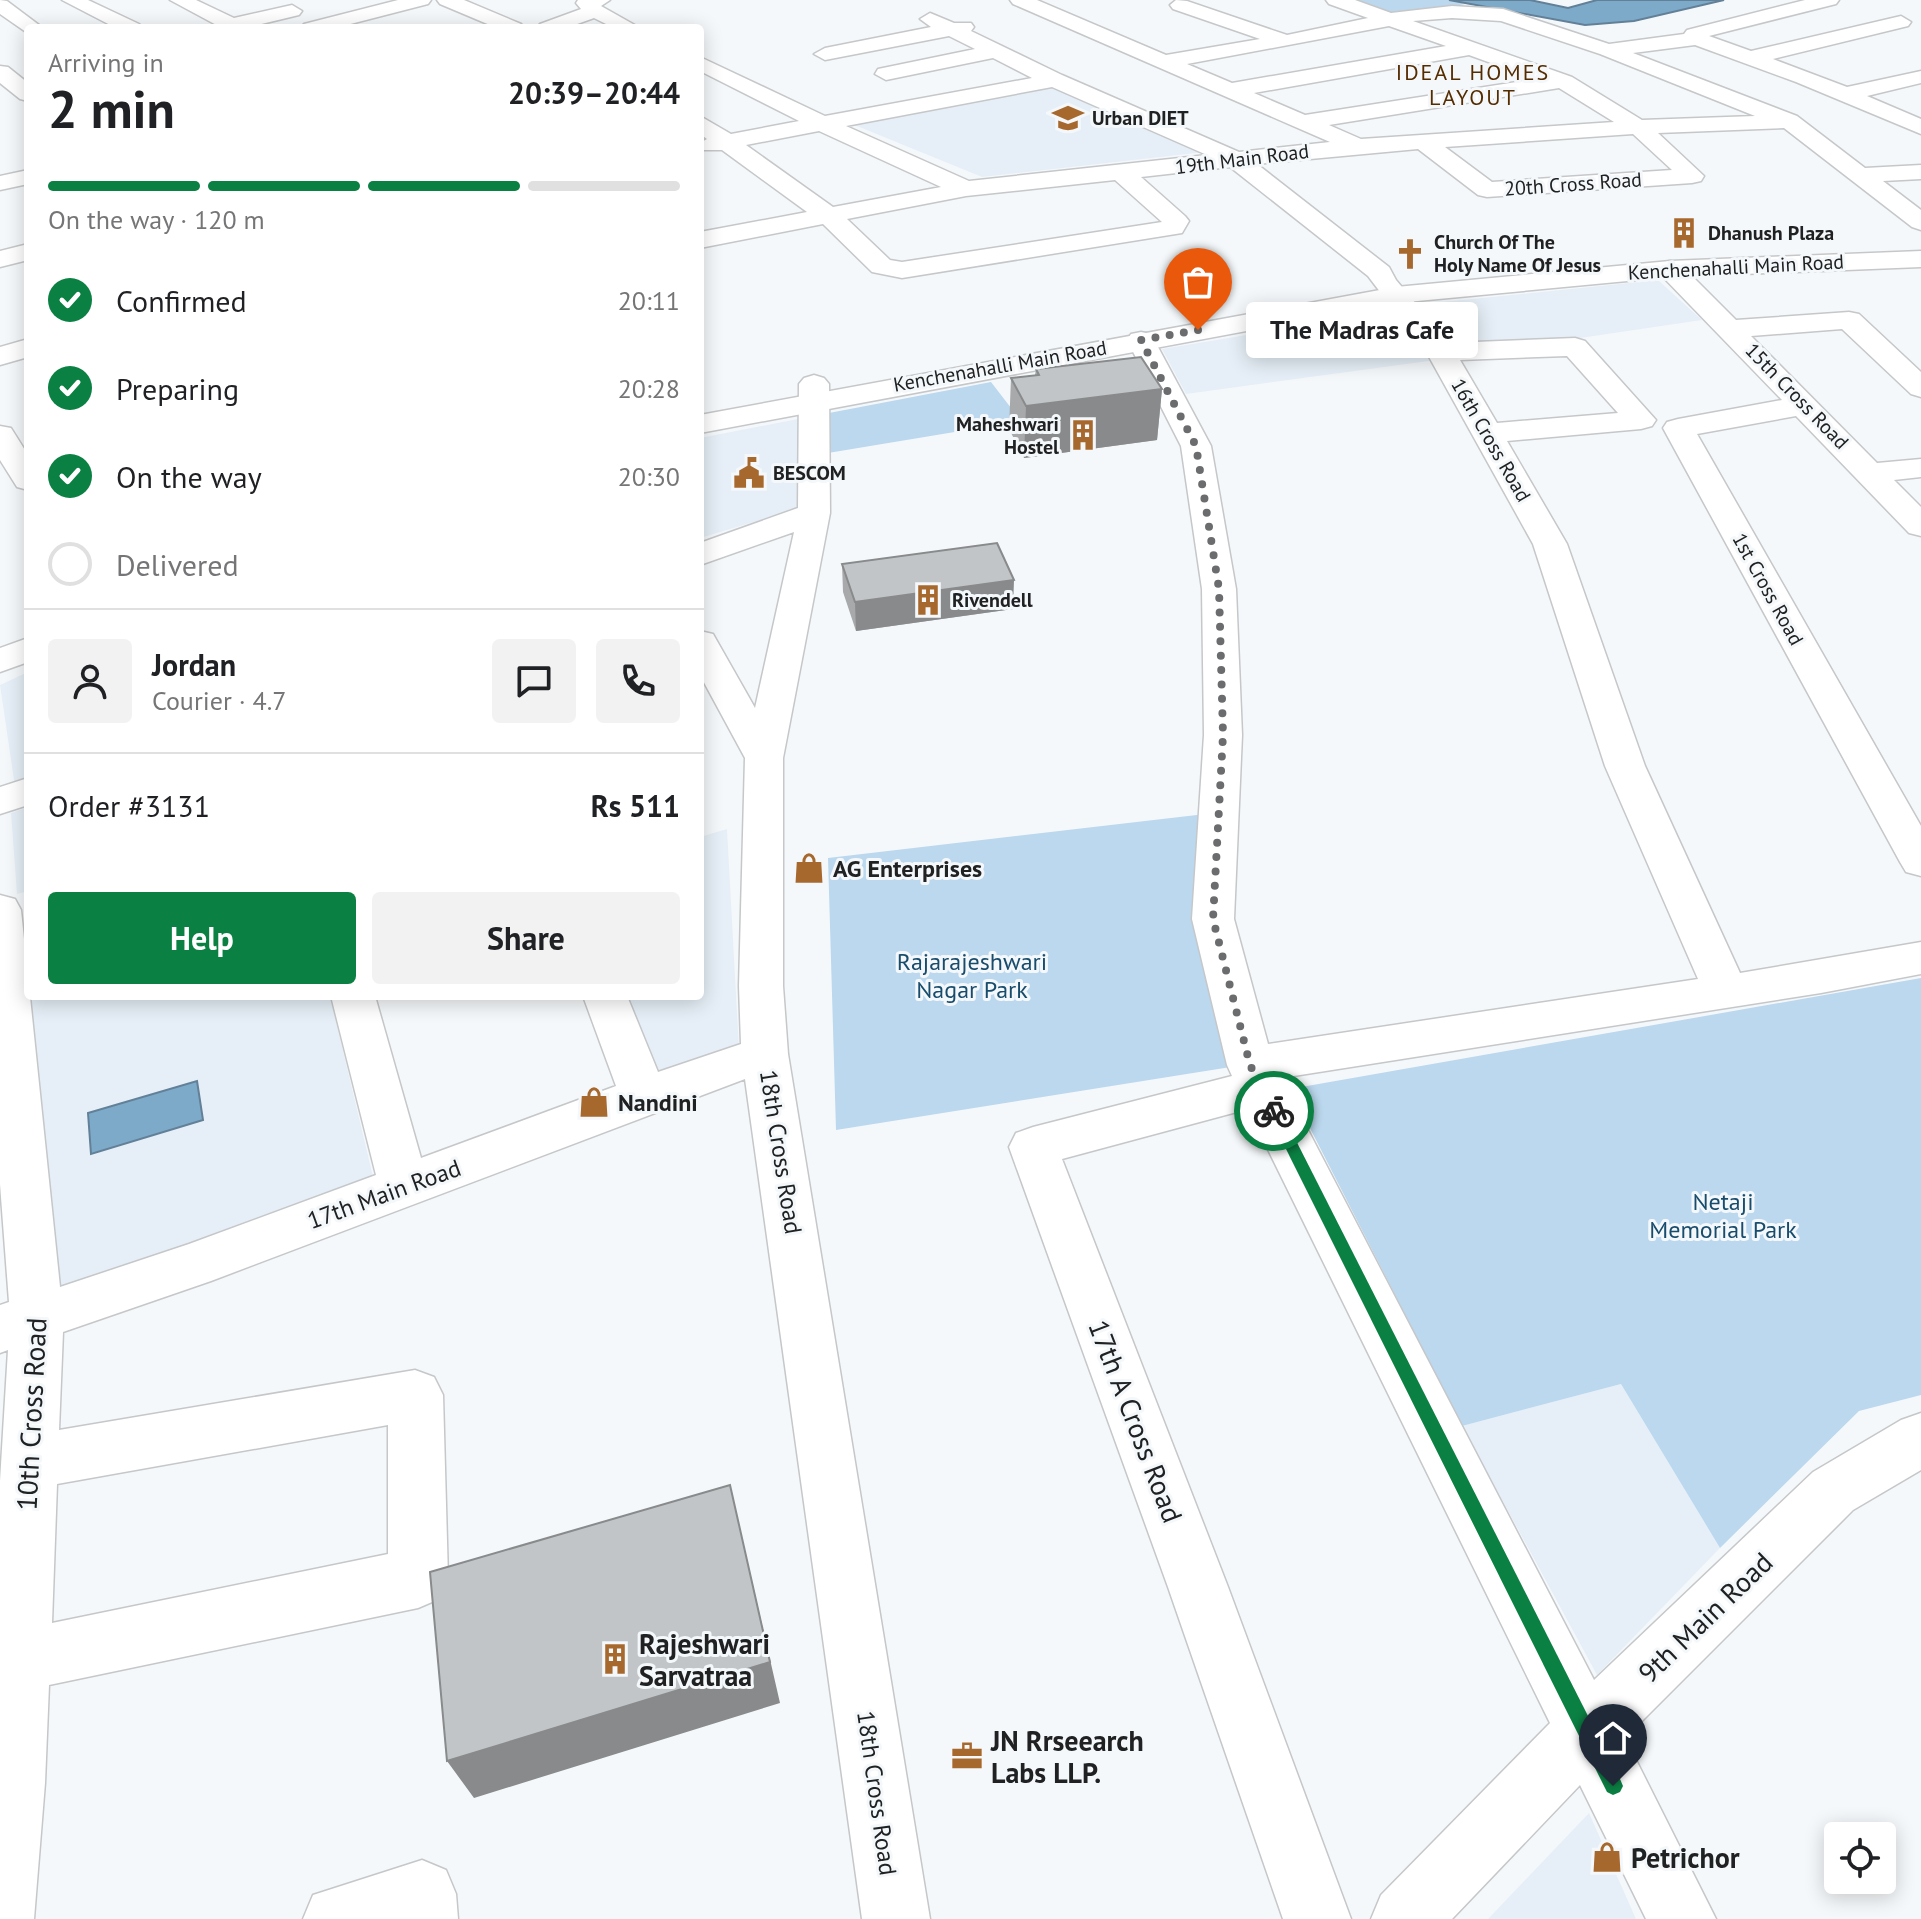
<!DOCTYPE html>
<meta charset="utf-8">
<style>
body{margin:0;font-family:"PT Sans",sans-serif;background:#f2f2f2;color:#202124;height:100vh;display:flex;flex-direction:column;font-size:30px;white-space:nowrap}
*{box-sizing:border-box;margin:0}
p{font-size:26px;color:#757577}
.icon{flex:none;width:44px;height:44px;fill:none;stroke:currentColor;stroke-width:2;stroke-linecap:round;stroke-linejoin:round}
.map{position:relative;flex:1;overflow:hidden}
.details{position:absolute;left:24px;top:24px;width:680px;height:976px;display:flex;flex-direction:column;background:#fff;border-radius:8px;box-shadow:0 4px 20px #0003}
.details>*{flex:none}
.controls{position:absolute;left:1824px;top:1822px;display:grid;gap:16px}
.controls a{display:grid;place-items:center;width:72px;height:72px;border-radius:8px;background:#fff;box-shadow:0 4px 20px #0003;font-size:40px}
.pin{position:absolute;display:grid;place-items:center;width:68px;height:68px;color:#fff;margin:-82px -34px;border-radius:50% 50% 50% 0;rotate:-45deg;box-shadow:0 0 8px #0007}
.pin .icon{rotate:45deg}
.courier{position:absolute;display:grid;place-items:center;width:80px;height:80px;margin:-40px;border:6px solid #0b8043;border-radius:50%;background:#fff;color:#222;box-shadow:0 2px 10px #0007}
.bubble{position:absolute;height:56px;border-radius:8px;background:#fff;box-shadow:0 4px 20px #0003;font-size:26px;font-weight:700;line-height:56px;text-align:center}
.head em{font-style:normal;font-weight:700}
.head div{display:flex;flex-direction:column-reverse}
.head{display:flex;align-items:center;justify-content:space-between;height:136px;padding:0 24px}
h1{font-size:52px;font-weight:700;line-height:60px}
.bar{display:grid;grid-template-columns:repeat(4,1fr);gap:12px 8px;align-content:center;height:96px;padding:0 24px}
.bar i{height:10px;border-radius:6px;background:#e0e0e0}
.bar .current{background:#0b8043}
.bar p{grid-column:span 4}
.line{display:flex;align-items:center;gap:20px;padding:0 24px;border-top:2px solid #e0e0e0}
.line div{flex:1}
.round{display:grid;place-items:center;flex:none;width:84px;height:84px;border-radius:8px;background:#f2f2f2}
ol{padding:0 24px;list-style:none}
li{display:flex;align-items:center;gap:24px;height:88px}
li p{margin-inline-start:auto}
li .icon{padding:8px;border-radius:50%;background:#0b8043;color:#fff;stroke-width:4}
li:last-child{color:#757577}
li i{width:44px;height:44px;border:4px solid #e0e0e0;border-radius:50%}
.button{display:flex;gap:16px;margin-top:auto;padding:16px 24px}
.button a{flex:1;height:92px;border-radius:8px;background:#0b8043;color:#fff;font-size:32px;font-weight:700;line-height:92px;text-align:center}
.button a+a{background:#f2f2f2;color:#202124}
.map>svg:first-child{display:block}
.built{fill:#e6eff7}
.green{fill:#bbd8ee}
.water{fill:#7eaaca;stroke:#628198;stroke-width:2}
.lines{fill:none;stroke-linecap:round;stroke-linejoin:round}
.minor-casing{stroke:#c5c7c9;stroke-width:3}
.major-casing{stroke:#c5c7c9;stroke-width:3}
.minor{fill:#fff;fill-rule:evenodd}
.major{fill:#fff;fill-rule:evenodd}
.wall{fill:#a7a9ab}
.shaded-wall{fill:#888a8b}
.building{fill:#c2c5c7;stroke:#888a8b;stroke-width:2}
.route{fill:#0b8043}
.done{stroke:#6b6c6e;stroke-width:8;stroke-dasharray:0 14.4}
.labels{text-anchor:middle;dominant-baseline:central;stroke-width:6;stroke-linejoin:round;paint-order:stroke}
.far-poi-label{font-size:20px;font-weight:bold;fill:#202122;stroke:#f5f8fa;text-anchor:start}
.far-street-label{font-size:20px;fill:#202122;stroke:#f5f8fa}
.far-neighbourhood-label{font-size:22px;letter-spacing:2px;fill:#552c00;stroke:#f5f8fa}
.poi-label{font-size:24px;font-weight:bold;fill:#202122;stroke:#f5f8fa;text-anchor:start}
.park-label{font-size:24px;fill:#184c6d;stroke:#f5f8fa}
.street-label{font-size:24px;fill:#202122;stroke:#f5f8fa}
.near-street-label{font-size:28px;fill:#202122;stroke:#f5f8fa}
.near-poi-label{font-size:28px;font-weight:bold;fill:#202122;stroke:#f5f8fa;text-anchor:start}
</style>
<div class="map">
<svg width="1921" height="1919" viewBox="0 0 1921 1919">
<rect width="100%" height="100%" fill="#f5f8fa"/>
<path class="built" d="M1051 83 1205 152 982 177 852 124Z
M1658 280 1702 320 1560 341 1461 347 1423 304Z
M1392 311 1436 360 1186 394 1162 349Z
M798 419V509L700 538V438Z
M28 672V781L15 787 0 685Z
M28 807V891L17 894 11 813Z
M727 829 739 1049 654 1076 623 996H700V837Z
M28 953V996H330L375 1185 44 1293 22 955Z
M1621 1384 1720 1548 1597 1675 1462 1426Z
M1589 1813 1636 1919H1488Z"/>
<path class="green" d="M1345 0H1449L1466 4 1393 16Z
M991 382 1021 421 828 453 829 413Z
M1214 813 1237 1066 836 1130 828 858Z
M1921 978V1395L1859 1411 1720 1548 1621 1384 1462 1426 1290 1089Z"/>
<path class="water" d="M1449 0H1530L1568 8 1597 0H1724L1634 21 1585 25Z
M197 1081 203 1120 91 1154 88 1113Z"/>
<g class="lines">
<defs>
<path id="minor" d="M0 0 7 1 43 28H28L26 32 0 14Z
M62 0H88L139 24 142 28H116Z
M170 0H196L234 18 292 5 302 11 299 15 245 28H222Z
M398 0H431L428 4 335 28H301L304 24Z
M437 0H464L521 24 524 28H497L440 4Z
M578 0H610L601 6 640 28H614L594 18 566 28H537L540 24 581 9 576 3Z
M1010 0H1037L1166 55 1260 39 1173 9 1170 5 1176 0 1187 1 1287 35 1368 18 1329 4 1326 0H1355L1391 13 1452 6 1503 9 1609 44 1684 34 1687 30 1805 0H1839L1836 4 1709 36 1751 51 1901 16 1911 22 1908 26 1773 59 1847 87 1921 71V83L1867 96 1921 119V134L1796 82 1695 45 1633 53 1797 116 1865 168 1921 165V179L1883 181 1921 210V230L1912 227 1784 128 1658 133 1704 176 1701 181 1692 183 1487 197 1478 195 1418 149 1257 164 1389 267 1396 280 1449 343 1575 338 1585 341 1656 420 1652 426 1641 429 1507 441 1567 544 1645 766 1740 973 1921 942V974L1821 993 1281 1078 1594 1680 1813 1472 1901 1420 1921 1413V1470L1853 1510 1625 1738 1716 1919H1646L1580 1785 1452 1919H1371L1381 1895 1550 1723 1248 1109 1062 1159 1228 1587 1351 1919H1283L1168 1587 1009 1147 1016 1133 1033 1127 1232 1076 1227 1065 1192 919 1204 735 1202 589 1181 446 1127 340 1131 334 1141 332 1151 334 1211 446 1236 589 1242 735 1234 919 1268 1044 1698 979 1605 766 1533 544 1428 355 1368 276 1230 167 1141 177 1185 216 1189 221 1182 233 902 278 872 272 823 224 700 248V232L807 212 722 150H702L700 143 707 139 700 134V116L731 134 799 121 700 71V57L825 116 1032 78 993 58 886 80 875 74 878 69 975 49 949 36 825 60 814 54 825 48 931 27 920 19 930 13 954 23H971L974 27 971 31 1062 75 1239 152 1330 142 1013 4ZM1452 18 1501 21 1600 54 1755 116 1642 120 1572 77 1413 21ZM1389 26 1446 46 1232 83 1187 64ZM1469 55 1535 79 1305 115 1254 93ZM1052 87 1207 155 969 181 846 126ZM1559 88 1614 122 1361 139 1329 125ZM819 131 941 187 833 207 746 145ZM1633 134 1672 170 1492 182 1445 147ZM1115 180 1162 222 902 262 890 260 847 219 966 196ZM1567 356 1618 413 1497 423 1460 360Z
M0 66 8 67 28 83V101L20 99 0 83Z
M28 170V184L0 190V176Z
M28 244V260L0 267V251Z
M1670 261 1679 263 1736 320 1849 312 1859 314 1921 372V397L1911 394 1842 329 1751 336 1877 463 1921 459V477L1894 480 1921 507V536L1909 533 1796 416 1697 434 1921 826V876L1906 872 1900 862 1663 428 1667 422 1678 419 1782 400 1661 275 1657 269 1661 263Z
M28 339V357L0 365V347Z
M814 375 824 378 829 384 830 513 783 758V986L788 1054 930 1919H862L745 1079 211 1281 63 1332 59 1430 415 1370 434 1377 443 1395 448 1578 439 1599 418 1608 49 1685 45 1783 34 1919H0V1481L8 1350 0 1353V1305L9 1302 0 1184V895L15 899 21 910 60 1287 189 1244 376 1175 331 996H375L421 1158 616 1086 583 996H627L658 1072 741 1044 739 986 745 758 700 675V631L713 634 755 708 794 532 700 565V543L798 508 799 384 804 378ZM388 1425V1554L52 1623 57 1484Z
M0 426 11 428 28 455V490L17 487 0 460Z
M28 778V805L0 814V787Z
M422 1860 446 1870 456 1894 458 1919H303L313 1895Z"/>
<path id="major" d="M1921 251V267L1670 277 1396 303 700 433V415L1396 287 1670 261Z
M28 638V662L0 672V648Z"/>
</defs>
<use href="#minor" class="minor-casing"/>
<use href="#major" class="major-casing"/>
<use href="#minor" class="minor"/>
<use href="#major" class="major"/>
</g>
<path class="wall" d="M1036 369 1162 389 1157 440 1024 458 1009 429 1011 378 1035 375Z
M842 564 1013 609 856 631 843 592Z"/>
<path class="shaded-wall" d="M1162 389 1157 440 1024 458 1026 406Z
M1014 580 1013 609 856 631 855 602Z
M730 1485 780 1703 474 1798 447 1761Z"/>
<path class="building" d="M1141 357 1162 389 1026 406 1011 378 1039 375 1036 369Z
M997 543 1014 580 855 602 842 564Z
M730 1485 770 1662 447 1761 430 1572Z"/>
<path class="route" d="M1274 1106 1281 1111 1620 1779 1623 1786 1620 1792 1613 1795 1607 1792 1267 1111Z"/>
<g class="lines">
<path class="done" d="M1198 330 1141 340 1196 446 1219 589 1223 735 1213 919 1250 1065 1274 1111"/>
</g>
<defs>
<symbol id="university-bare" viewBox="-9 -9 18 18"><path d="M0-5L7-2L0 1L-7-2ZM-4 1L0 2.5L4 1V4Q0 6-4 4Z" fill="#a7682e" stroke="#f5f8fa" stroke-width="2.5" paint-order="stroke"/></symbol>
<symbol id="building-bare" viewBox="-9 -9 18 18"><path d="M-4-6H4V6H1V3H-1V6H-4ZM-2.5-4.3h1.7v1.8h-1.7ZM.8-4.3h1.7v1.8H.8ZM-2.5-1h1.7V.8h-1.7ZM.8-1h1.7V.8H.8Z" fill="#a7682e" stroke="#f5f8fa" stroke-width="2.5" paint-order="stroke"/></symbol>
<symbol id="church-bare" viewBox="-9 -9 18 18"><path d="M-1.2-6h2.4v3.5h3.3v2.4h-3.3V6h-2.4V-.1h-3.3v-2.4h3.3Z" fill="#a7682e" stroke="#f5f8fa" stroke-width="2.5" paint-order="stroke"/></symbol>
<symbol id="civic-bare" viewBox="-9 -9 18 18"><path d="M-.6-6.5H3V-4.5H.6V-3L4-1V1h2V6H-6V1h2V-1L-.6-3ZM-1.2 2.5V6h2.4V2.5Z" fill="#a7682e" stroke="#f5f8fa" stroke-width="2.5" paint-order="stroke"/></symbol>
<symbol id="shop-bare" viewBox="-9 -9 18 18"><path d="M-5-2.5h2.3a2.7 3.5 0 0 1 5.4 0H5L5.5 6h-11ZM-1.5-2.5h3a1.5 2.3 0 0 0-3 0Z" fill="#a7682e" stroke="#f5f8fa" stroke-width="2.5" paint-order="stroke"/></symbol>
<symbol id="office-bare" viewBox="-9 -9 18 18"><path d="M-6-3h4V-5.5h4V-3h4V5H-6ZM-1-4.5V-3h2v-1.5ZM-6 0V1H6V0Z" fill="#a7682e" stroke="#f5f8fa" stroke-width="2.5" paint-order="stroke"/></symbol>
</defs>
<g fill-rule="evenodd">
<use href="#university-bare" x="1046" y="96" width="44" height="44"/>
<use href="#building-bare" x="1662" y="211" width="44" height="44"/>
<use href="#church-bare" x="1388" y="232" width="44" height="44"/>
<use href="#building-bare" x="1061" y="413" width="44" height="44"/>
<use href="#civic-bare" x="727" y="451" width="44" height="44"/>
<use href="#building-bare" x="906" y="578" width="44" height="44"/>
<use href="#shop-bare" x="787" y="846" width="44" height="44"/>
<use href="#shop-bare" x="572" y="1080" width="44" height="44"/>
<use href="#building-bare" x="593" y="1637" width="44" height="44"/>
<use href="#office-bare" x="945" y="1734" width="44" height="44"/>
<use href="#shop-bare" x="1585" y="1835" width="44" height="44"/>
</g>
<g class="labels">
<g class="far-poi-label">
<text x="1092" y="118">Urban DIET</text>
<text x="1708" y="233">Dhanush Plaza</text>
<text x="1434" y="242">Church Of The<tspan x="1434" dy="23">Holy Name Of Jesus</tspan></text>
<text x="1059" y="424" text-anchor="end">Maheshwari<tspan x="1059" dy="23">Hostel</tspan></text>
<text x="773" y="473">BESCOM</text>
<text x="952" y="600">Rivendell</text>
</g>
<g class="far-street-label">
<text transform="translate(1242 159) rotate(-7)">19th Main Road</text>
<text transform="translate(1573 184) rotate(-4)">20th Cross Road</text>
<text transform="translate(1736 267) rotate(-3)">Kenchenahalli Main Road</text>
<text transform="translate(1000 366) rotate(-10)">Kenchenahalli Main Road</text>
<text transform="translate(1797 396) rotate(46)">15th Cross Road</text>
<text transform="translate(1491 440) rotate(60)">16th Cross Road</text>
<text transform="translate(1768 589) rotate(61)">1st Cross Road</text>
</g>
<g class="far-neighbourhood-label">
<text x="1473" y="72">IDEAL HOMES<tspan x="1473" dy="25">LAYOUT</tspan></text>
</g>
<g class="poi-label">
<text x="833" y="868">AG Enterprises</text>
<text x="618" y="1102">Nandini</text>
</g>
<g class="park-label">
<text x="972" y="961">Rajarajeshwari<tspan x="972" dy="28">Nagar Park</tspan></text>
<text x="1723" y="1201">Netaji<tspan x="1723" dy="28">Memorial Park</tspan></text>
</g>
<g class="street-label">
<text transform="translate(781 1152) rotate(81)">18th Cross Road</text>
<text transform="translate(384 1194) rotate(-20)">17th Main Road</text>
<text transform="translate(877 1793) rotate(82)">18th Cross Road</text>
</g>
<g class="near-street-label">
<text transform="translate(31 1414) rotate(-87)">10th Cross Road</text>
<text transform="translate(1136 1421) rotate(69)">17th A Cross Road</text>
<text transform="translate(1705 1617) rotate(-44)">9th Main Road</text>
</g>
<g class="near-poi-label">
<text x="639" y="1643">Rajeshwari<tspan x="639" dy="32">Sarvatraa</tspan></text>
<text x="991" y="1740">JN Rrseearch<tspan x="991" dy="32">Labs LLP.</tspan></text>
<text x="1631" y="1857">Petrichor</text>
</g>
</g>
</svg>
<div class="controls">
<a><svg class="icon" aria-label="locate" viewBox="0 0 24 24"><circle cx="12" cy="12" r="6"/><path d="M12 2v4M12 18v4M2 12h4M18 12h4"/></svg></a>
</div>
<div class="pin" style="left:1198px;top:330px;background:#ea580c"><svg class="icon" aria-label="bag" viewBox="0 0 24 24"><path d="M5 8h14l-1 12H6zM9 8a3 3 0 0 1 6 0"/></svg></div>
<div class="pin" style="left:1613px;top:1786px;background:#1f2937"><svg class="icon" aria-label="home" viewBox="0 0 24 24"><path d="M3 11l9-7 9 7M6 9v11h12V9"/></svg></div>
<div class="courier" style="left:1274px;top:1111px"><svg class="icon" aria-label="bike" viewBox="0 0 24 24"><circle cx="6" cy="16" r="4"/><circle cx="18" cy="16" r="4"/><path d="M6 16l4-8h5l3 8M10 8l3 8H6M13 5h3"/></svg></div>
<div class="bubble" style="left:1246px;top:302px;width:232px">The Madras Cafe</div>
<section class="details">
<div class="head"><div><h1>2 min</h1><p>Arriving in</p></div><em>20:39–20:44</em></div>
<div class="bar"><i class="current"></i><i class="current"></i><i class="current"></i><i></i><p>On the way · 120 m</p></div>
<ol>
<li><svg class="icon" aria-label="check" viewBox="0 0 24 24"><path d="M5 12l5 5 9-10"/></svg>Confirmed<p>20:11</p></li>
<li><svg class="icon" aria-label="check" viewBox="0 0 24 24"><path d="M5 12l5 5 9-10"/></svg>Preparing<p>20:28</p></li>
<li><svg class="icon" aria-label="check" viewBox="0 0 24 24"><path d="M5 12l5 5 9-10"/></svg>On the way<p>20:30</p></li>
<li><i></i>Delivered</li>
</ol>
<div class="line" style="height:144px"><a class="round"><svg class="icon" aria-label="person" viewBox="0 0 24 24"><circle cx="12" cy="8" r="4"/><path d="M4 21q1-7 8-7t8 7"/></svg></a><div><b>Jordan</b><p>Courier · 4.7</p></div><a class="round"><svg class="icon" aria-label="chat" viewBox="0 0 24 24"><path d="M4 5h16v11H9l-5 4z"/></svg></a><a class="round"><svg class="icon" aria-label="phone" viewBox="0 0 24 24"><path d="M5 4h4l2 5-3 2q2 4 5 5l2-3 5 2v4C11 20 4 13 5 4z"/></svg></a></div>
<div class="line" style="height:104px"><div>Order #3131</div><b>Rs 511</b></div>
<div class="button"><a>Help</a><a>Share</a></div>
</section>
</div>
